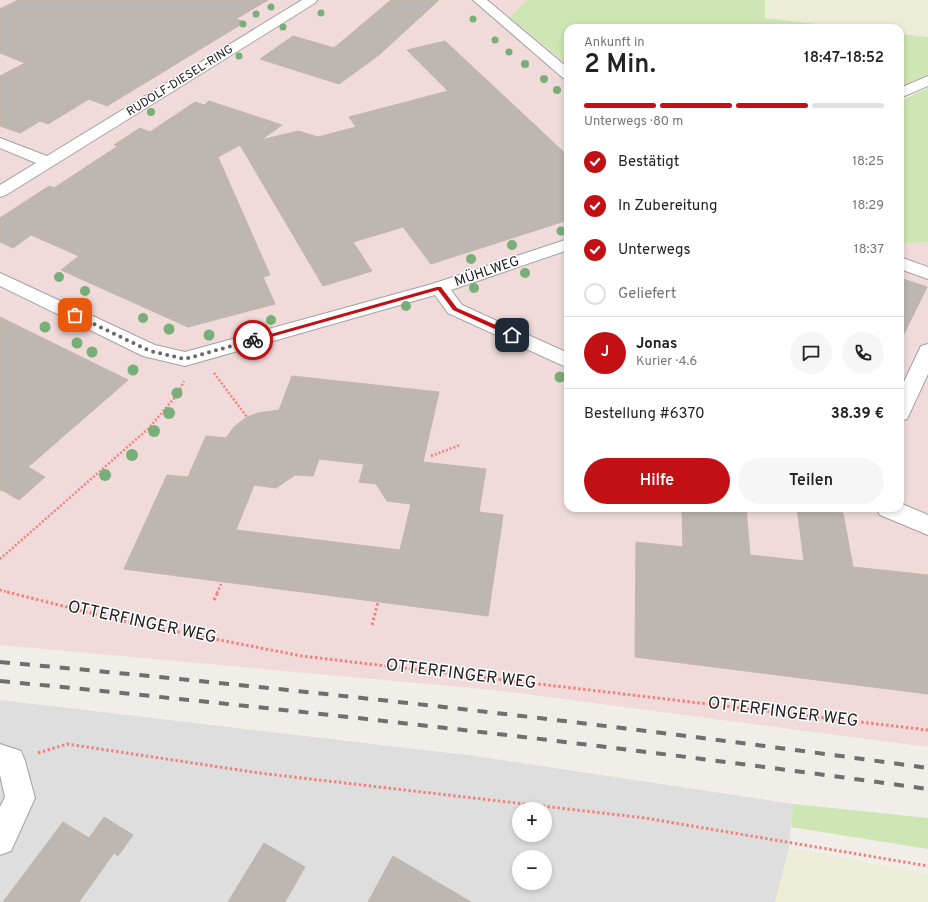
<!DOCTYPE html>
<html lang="de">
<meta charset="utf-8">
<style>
body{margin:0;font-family:Overpass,sans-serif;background:#f6f6f6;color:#222;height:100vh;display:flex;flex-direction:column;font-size:15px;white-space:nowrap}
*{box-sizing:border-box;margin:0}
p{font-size:13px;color:#767676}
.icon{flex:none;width:22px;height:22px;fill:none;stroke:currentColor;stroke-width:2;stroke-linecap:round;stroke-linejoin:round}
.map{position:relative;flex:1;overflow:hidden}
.details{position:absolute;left:564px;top:24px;width:340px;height:488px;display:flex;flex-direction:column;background:#fff;border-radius:12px;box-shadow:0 2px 6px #0003}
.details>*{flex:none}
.fabs{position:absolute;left:512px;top:802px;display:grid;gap:8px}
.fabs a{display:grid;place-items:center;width:40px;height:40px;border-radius:50%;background:#fff;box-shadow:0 2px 6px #0003;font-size:20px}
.pin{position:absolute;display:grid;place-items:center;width:34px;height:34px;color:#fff;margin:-17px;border-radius:8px;box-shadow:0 2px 6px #0006}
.courier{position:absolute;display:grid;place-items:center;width:40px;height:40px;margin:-20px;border:3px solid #c31014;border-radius:50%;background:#fff;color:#222;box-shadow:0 1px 5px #0007}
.head em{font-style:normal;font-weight:600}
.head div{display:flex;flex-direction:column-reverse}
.head{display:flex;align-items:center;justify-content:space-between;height:68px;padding:0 20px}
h1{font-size:26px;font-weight:600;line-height:30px}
.bar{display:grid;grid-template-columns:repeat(4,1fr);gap:6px 4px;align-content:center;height:48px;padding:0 20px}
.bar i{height:5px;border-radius:3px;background:#e0e0e0}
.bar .active{background:#c31014}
.bar p{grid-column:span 4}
.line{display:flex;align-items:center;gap:10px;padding:0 20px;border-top:1px solid #e0e0e0}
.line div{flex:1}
.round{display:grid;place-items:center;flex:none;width:42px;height:42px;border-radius:21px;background:#f6f6f6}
ol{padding:0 20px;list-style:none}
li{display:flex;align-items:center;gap:12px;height:44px}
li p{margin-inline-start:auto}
li .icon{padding:4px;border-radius:50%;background:#c31014;color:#fff;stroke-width:4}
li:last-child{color:#767676}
li i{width:22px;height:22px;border:2px solid #e0e0e0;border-radius:50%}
.primary-button{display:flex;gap:8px;margin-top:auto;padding:8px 20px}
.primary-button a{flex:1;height:46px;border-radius:24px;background:#c31014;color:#fff;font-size:16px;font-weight:600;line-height:46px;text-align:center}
.primary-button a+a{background:#f6f6f6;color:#222}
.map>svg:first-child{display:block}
.residential{fill:#dfdede;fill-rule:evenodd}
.commercial{fill:#f0dada}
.farmland{fill:#ecedd6}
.grass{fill:#cee6b3}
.building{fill:#beb7b1;stroke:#c1b5ac;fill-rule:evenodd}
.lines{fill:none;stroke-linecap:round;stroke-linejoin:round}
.minor-casing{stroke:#a2a2a2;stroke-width:2}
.path-far1{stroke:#f0847b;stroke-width:2.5;stroke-dasharray:2 2;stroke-linecap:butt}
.path{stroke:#f0847b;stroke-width:3;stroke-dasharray:2.5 2.5;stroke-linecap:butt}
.minor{fill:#fff;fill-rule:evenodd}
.rail{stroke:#6f6f6f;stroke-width:4;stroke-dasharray:10 10;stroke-linecap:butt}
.tree{fill:#78ae77}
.route{fill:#c31014}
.done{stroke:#6a6967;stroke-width:4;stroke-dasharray:0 7.2}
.labels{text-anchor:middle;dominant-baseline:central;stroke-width:3;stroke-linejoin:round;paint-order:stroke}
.far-street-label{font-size:12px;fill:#212121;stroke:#fff}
.street-label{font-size:14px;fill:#212121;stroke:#fff}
.near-street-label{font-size:17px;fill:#212121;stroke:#fff}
</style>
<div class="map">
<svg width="928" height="902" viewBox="0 0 928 902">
<rect width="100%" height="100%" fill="#f1eee9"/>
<path class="residential" d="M0 700 475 756 793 804 789 848 775 902H0ZM519 809H545V835H519ZM519 857H545V883H519Z"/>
<path class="commercial" d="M0 0H527L511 17 568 65V508H900V244L928 242V747L494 690 0 645Z"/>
<path class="farmland" d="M765 0H928V37L900 33V28H851L765 18Z
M789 848 928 874V902H775Z"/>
<path class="grass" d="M527 0H765V18L851 28H568V65L510 17Z
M900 34 928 37V74L900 87Z
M928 88V242L900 244V101Z
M793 804 928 818V849L791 827Z"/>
<path class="building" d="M18 0H268L236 19 245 22 107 106 89 99 48 124 40 121 20 133 0 126V76L25 63 0 53V9Z
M391 0H439L379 55 339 84 260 59 293 36 334 48Z
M445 41 568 156V220L431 264 403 227 353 242 372 271 323 286 240 145 218 157 270 275 263 277 275 304 188 327 61 270 79 256 31 235 13 248 0 242V218L49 186 54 188 118 146 114 145 140 128 150 132 195 102 204 105 209 101 282 125 261 140 298 131 318 137 356 127 349 117 448 91 407 50Z
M900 278 927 287 900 342Z
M0 317 128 380 28 467 45 477 19 500 2 490 0 491Z
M292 376 439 392 423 462 486 469 479 512 503 515 488 616 124 569 167 475 188 477 206 436 226 438 234 427 247 417 258 413 279 410ZM319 459 364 464 359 482 376 484 387 501 411 504 400 550 236 530 254 485 276 488 295 475 313 476Z
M682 508H746L750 555 804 561 797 508 843 513 853 567 928 575V694L635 657 636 542 683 547Z
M104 817 133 835 118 856 114 853 79 902H3L63 822 89 838Z
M264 843 305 867 285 902H228Z
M393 856 471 902H368Z"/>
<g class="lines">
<defs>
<path id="minor" d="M302 0H317L315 3 6 195 0 197V185L36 163 0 148V138L47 156Z
M473 0H487L568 68V79L563 78Z
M928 76V86L900 98V88Z
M568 239V250L451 290 462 305 568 353V368L448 313 435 295 185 366 143 356 0 286V273L155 345 185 352 432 284Z
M900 257 928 267V279L900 269Z
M928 344V374L907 419 900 421V390L921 346Z
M900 503 928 515V535L880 515 876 508H900Z
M0 744 21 751 25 761 35 798 11 851 0 855V807L5 797 0 775Z"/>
</defs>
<use href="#minor" class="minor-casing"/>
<path class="path-far1" d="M214 373 247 417
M431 456 460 445
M0 559 148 429 177 395 184 381
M0 590 11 593
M217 593 222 582"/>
<path class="path" d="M7 592 127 622 302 656 928 730
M214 600 218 592
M372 625 378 602
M38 753 67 744 259 773 645 818 928 866"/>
<use href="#minor" class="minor"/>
<path class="rail" d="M0 662C310 690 619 725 928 768
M0 681C310 711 619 746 928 789"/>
</g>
<g class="tree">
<circle cx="271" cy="7" r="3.5"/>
<circle cx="321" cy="13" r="3.5"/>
<circle cx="256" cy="14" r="3.5"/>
<circle cx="473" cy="19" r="3.5"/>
<circle cx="243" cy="24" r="3.5"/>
<circle cx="283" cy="27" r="3.5"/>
<circle cx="495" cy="40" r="3.5"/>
<circle cx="509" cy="52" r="3.5"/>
<circle cx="239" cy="56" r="3.5"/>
<circle cx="525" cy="64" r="4"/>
<circle cx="544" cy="79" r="4"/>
<circle cx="557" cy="90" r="4"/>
<circle cx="151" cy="112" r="4"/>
<circle cx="561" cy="231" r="4.5"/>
<circle cx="512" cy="245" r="5"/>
<circle cx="471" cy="259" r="5"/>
<circle cx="525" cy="273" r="5"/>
<circle cx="59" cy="277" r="5"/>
<circle cx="474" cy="288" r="5"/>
<circle cx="85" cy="291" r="5"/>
<circle cx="406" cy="306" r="5"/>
<circle cx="143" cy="318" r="5"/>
<circle cx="271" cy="320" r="5"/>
<circle cx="45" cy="327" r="5.5"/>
<circle cx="169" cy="329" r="5.5"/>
<circle cx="209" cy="335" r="5.5"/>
<circle cx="77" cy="343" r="5.5"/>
<circle cx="92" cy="352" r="5.5"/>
<circle cx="133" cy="370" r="5.5"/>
<circle cx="560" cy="377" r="5.5"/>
<circle cx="177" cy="393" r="5.5"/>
<circle cx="169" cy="413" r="6"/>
<circle cx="154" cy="431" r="6"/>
<circle cx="132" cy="455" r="6"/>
<circle cx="105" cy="475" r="6"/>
</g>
<path class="route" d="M437 287H441L457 308 514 333V336H510L453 310 438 290 253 342 250 340Z"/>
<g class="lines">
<path class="done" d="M75 315 150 351 185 359 253 340"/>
</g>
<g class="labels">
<g class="far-street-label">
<text transform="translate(180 81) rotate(-32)">RUDOLF-DIESEL-RING</text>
</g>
<g class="street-label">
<text transform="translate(487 272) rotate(-19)">MÜHLWEG</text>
</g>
<g class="near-street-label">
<text transform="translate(142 623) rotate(12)">OTTERFINGER WEG</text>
<text transform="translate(461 675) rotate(7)">OTTERFINGER WEG</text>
<text transform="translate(783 713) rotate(7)">OTTERFINGER WEG</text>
</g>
</g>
</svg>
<div class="fabs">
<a>+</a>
<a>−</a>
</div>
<div class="pin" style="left:75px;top:315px;background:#ea580c"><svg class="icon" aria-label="bag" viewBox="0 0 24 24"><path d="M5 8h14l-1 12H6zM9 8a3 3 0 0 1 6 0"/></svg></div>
<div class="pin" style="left:512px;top:335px;background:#1f2937"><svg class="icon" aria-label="home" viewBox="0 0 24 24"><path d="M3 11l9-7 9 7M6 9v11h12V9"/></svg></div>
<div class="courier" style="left:253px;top:340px"><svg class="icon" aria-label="bike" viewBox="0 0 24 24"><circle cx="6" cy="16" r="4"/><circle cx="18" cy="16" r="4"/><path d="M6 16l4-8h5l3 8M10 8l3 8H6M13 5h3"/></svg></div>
<section class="details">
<div class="head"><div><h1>2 Min.</h1><p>Ankunft in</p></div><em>18:47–18:52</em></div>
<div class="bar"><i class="active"></i><i class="active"></i><i class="active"></i><i></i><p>Unterwegs · 80 m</p></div>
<ol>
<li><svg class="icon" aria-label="check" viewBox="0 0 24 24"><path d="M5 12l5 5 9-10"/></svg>Bestätigt<p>18:25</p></li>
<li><svg class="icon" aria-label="check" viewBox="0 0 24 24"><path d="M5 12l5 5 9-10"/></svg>In Zubereitung<p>18:29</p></li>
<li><svg class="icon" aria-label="check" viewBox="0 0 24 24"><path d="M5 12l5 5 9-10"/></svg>Unterwegs<p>18:37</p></li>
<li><i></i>Geliefert</li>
</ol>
<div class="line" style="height:72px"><b class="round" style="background:#c31014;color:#fff">J</b><div><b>Jonas</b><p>Kurier · 4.6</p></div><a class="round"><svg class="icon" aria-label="chat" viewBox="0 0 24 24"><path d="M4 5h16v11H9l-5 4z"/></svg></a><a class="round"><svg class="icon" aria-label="phone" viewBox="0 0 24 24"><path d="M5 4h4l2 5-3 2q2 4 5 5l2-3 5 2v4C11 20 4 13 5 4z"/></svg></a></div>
<div class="line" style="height:52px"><div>Bestellung #6370</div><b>38.39 €</b></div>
<div class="primary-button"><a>Hilfe</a><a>Teilen</a></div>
</section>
</div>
